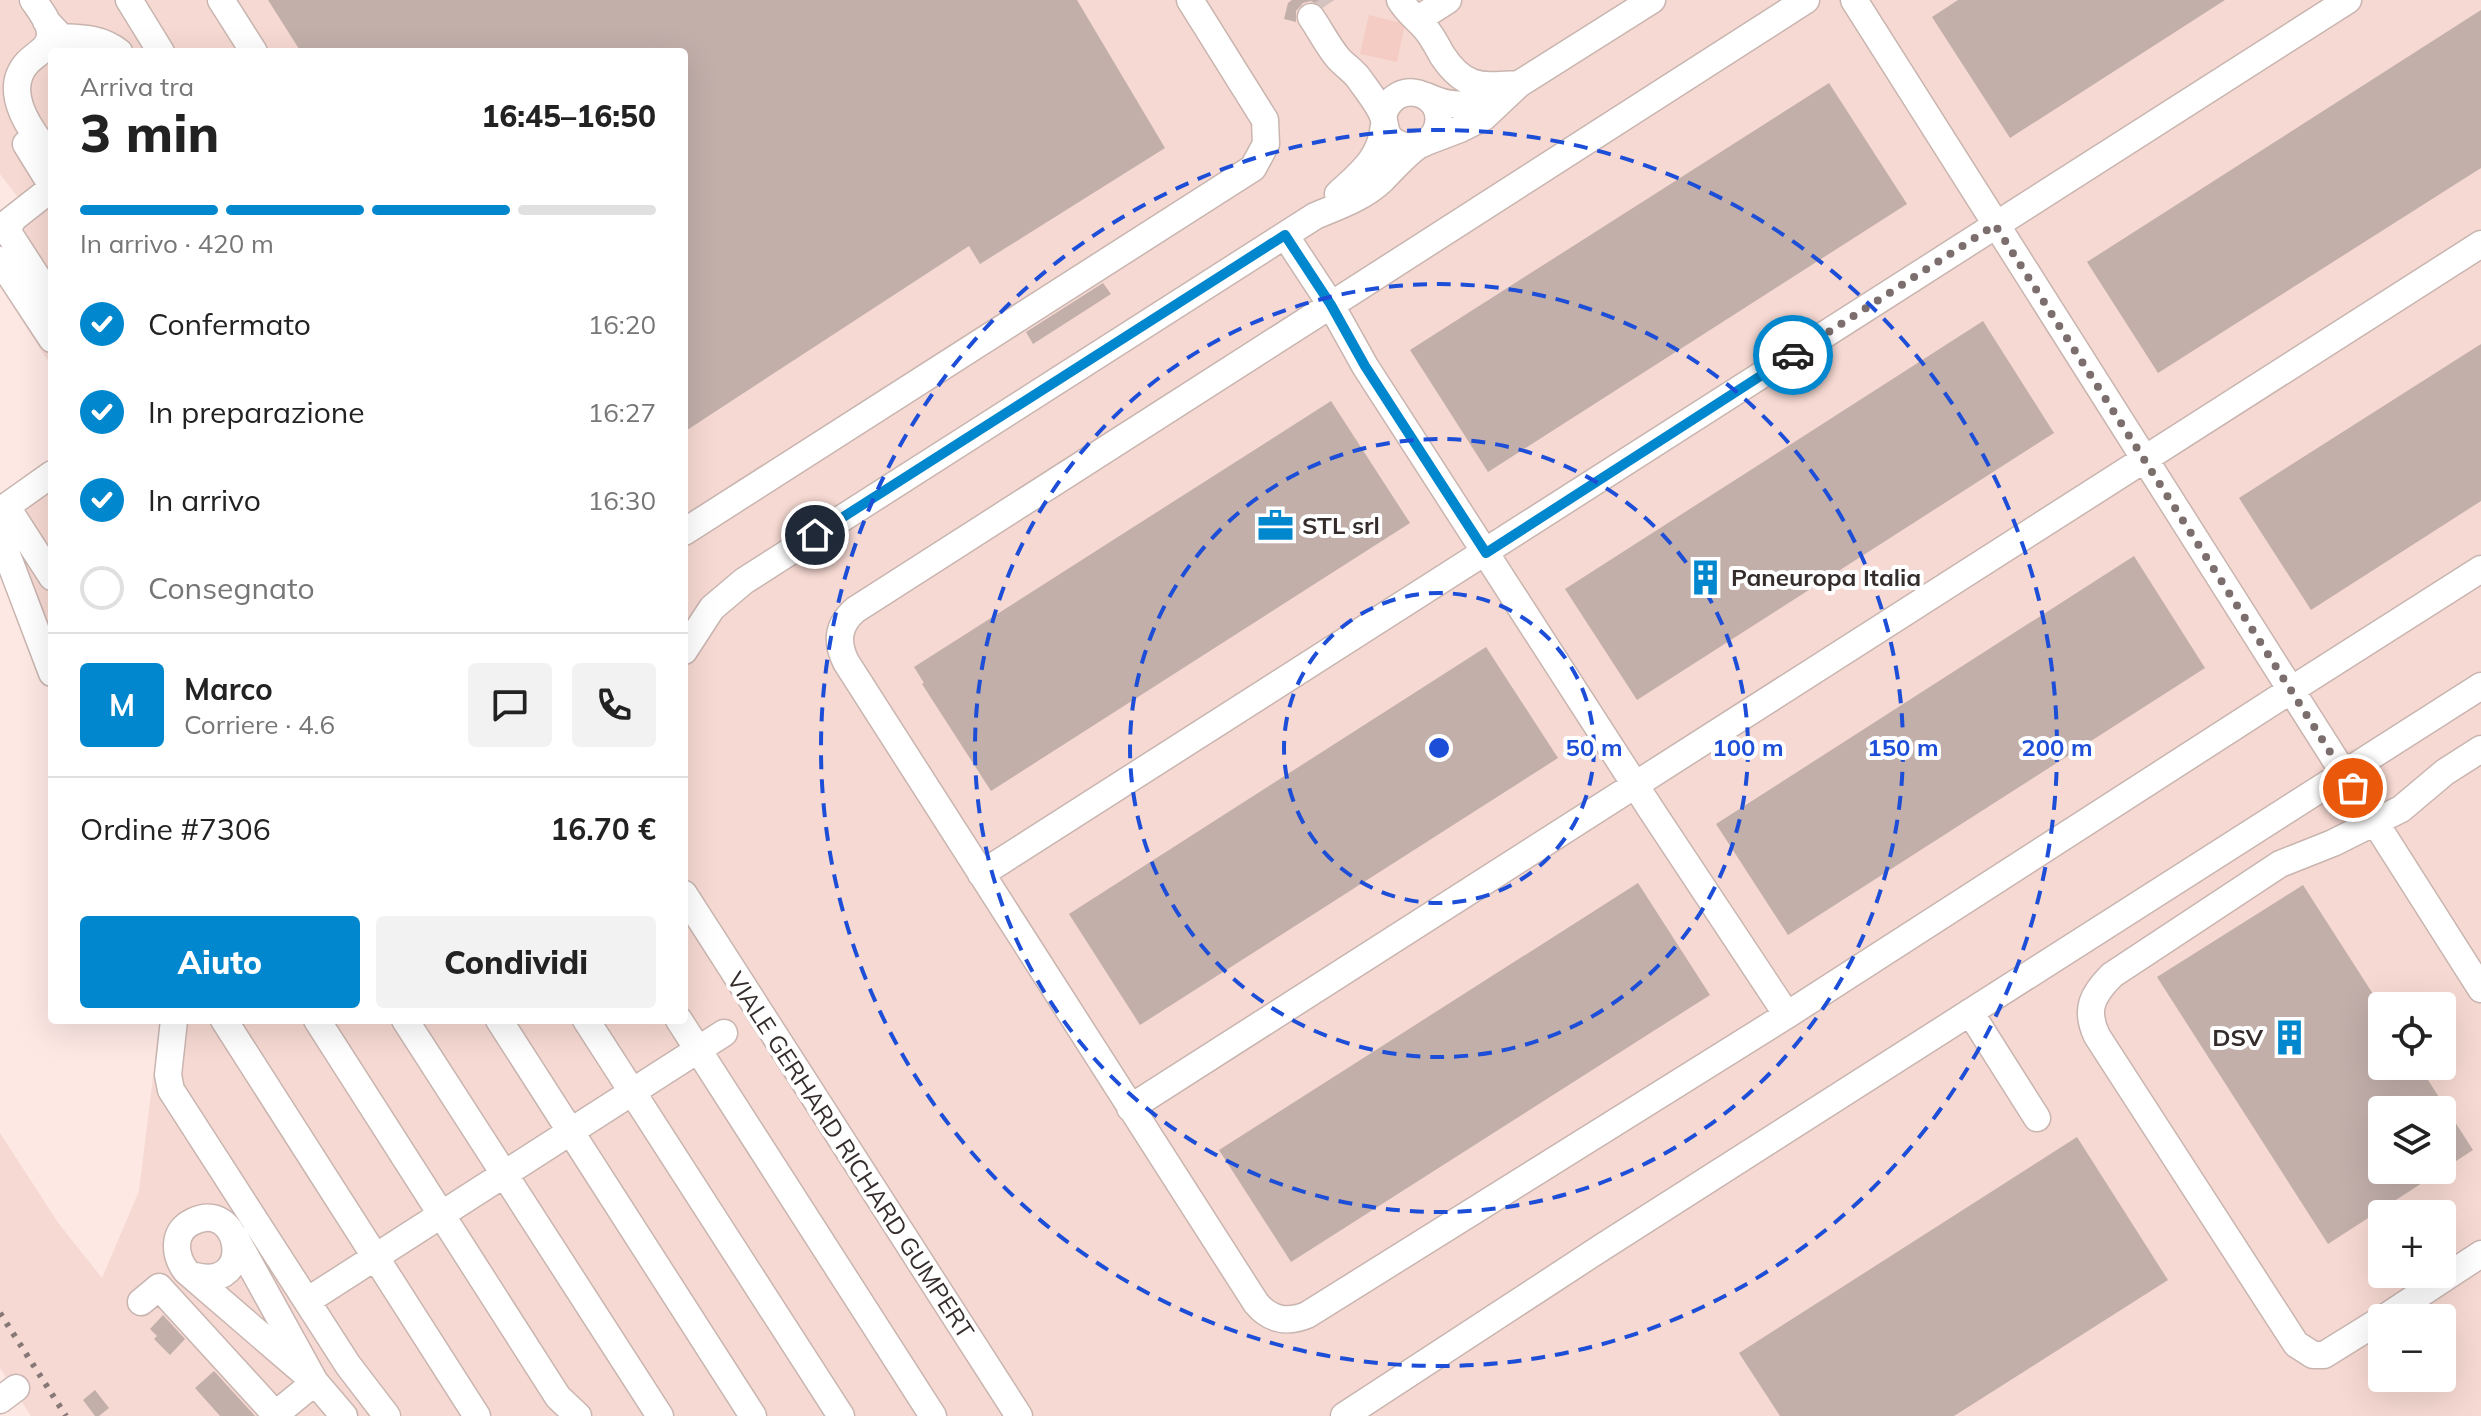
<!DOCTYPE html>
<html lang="it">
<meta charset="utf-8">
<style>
body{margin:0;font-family:Mulish,sans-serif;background:#f2f2f2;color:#222;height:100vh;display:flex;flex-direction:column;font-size:30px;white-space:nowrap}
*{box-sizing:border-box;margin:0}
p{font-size:26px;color:#767676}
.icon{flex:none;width:44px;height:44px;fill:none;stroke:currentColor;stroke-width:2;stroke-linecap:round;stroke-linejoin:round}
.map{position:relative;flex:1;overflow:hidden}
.drawer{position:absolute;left:48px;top:48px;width:640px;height:976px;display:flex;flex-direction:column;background:#fff;border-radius:8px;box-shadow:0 8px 32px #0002}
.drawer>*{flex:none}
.buttons{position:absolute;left:2368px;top:992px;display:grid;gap:16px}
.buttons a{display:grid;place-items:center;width:88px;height:88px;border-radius:8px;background:#fff;box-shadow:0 8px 32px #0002;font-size:40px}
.pin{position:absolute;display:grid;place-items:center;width:68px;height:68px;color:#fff;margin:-34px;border:4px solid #fff;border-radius:50%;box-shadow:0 2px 8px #0007}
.courier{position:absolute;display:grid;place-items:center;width:80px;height:80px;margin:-40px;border:6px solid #0087cd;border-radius:50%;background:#fff;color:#222;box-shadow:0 2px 10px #0007}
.overview em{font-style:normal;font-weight:800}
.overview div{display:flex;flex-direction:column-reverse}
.overview{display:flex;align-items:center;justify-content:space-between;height:136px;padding:0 32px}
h1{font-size:52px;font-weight:800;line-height:60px}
.bar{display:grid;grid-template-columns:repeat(4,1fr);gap:12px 8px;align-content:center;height:96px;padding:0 32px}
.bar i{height:10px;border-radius:6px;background:#e0e0e0}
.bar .on{background:#0087cd}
.bar p{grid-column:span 4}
.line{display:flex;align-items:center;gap:20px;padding:0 32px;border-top:2px solid #e0e0e0}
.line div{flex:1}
.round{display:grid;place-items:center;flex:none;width:84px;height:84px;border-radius:8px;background:#f2f2f2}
ol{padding:0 32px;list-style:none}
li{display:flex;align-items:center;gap:24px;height:88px}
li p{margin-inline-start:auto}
li .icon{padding:8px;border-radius:50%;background:#0087cd;color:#fff;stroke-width:4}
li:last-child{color:#767676}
li i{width:44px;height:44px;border:4px solid #e0e0e0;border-radius:50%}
.cta{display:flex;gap:16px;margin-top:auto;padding:16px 32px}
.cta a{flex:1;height:92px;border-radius:8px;background:#0087cd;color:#fff;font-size:32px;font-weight:800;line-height:92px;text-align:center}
.cta a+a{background:#f2f2f2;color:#222}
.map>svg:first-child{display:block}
.built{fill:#f6d9d2;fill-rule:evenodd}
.green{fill:#f5ccc3}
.building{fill:#c2afaa;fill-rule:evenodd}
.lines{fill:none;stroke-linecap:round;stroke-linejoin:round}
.minor-tunnel{stroke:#d5c3bf;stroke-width:26;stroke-dasharray:26 13;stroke-linecap:butt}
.minor-casing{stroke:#c9b5b0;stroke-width:29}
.minor{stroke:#fff;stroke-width:26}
.rail{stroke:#867876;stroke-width:6;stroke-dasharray:4 8;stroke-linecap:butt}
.done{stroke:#7b6e6c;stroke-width:8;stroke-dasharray:0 14.4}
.route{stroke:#0087cd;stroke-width:10}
.ring{fill:none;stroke:#1d4ed8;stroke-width:4;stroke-dasharray:14 10}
.labels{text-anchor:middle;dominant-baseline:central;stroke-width:8;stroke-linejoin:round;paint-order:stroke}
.poi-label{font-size:24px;font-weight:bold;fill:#352d2c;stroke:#fff;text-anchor:start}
.street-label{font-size:24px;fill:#352d2c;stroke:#fff}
.centre{fill:#1d4ed8;stroke:#fff;stroke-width:4}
.ring-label{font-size:24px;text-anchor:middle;font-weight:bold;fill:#1d4ed8;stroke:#fff;stroke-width:8;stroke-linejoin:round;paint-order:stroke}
</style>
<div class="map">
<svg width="2481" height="1416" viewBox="0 0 2481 1416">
<rect width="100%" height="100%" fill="#fde8e4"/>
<path class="built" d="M0 0H2481V1416H31L0 1368V1133L59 1224 102 1278 139 1191 160 1020H684V52H52V367L0 287V217L20 200 0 174ZM2382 1006H2442V1066H2382ZM2382 1110H2442V1170H2382ZM2382 1214H2442V1274H2382ZM2382 1318H2442V1378H2382Z
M52 463V696L0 558V501Z"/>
<path class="green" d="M1369 15 1405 24 1397 62 1360 54Z"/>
<path class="building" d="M268 0H1077L1165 148 980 264 969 246 684 432V52H301Z
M1292 0H1334L1323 7 1311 1 1303 3 1296 11V22L1284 19 1288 3Z
M1958 0H2225L2010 138 1932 17Z
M2481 10V168L2158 373 2087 262Z
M1829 83 1907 204 1488 472 1410 350Z
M1103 283 1111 294 1033 344 1026 332Z
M1983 321 2054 433 1637 700 1565 589Z
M2481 344V501L2311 610 2239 498Z
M1331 401 1410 523 991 791 922 684 924 683 914 667Z
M2134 556 2205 668 1788 935 1716 824Z
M1486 647 1558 758 1140 1025 1069 914Z
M1638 883 1710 995 1291 1262 1219 1150Z
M2303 885 2382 1008V1066H2419L2473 1150 2328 1244 2157 977ZM2382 1110H2442V1170H2382Z
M2077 1137 2168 1280 1954 1416H1780L1739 1353Z
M163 1315 185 1339 170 1355 154 1339 157 1336 150 1329Z
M214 1371 255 1416H220L195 1388Z
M95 1390 109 1408 99 1416H95L83 1400Z"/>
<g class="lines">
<path class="minor-tunnel" d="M1319 0 1324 7"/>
<defs>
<path id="minor" d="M33 0C40 10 50 22 50 34 50 48 37 53 28 62 0 91 32 133 52 157
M129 0 161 52
M221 0 254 52
M1400 0C1407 12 1416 18 1425 28 1432 36 1437 46 1442 55 1465 90 1482 86 1519 84
M1423 16 1448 0
M1311 17C1320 30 1328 46 1338 58 1345 66 1354 71 1360 80 1367 90 1379 105 1383 116 1386 125 1384 132 1391 139 1406 152 1431 147 1437 128 1448 93 1395 75 1383 116
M46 21 61 37C83 38 101 38 119 52
M1426 96C1458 111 1470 104 1501 91
M1426 142 1460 129 1484 117 1519 84 1652 0
M26 144 52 186
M1338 194C1361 173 1381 158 1384 125
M13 219 9 227 10 235 52 300
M1 228 52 188
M1285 235 1331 305 1806 0
M0 260 52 339
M1331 305 1365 366 1650 808 1787 1015 1307 1315C1287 1323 1270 1320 1256 1303L846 662C836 642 838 625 855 610Z
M0 515 7 511 12 515 52 577
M0 516 7 506 52 474
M684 532 1253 168 1266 144 1265 120 1190 0
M0 536 52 673
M2481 569 2291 690 2481 989
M684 651 712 608 744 581 1315 216C1339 206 1363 198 1382 180 1394 168 1405 155 1419 145
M981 874 2348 0
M684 894 1019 1416
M1970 1012 2037 1118
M1787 1015 2291 690 1854 0
M174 1020 168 1075 171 1090 348 1365 387 1416
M224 1020 477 1416
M317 1020 558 1397 578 1416
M405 1020 660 1416
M499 1020 753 1416
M586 1020 841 1416
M679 1020 933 1416
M1130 1108 2481 244
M235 1237 315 1382 344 1416
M195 1276C257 1291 241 1197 192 1222 172 1232 174 1255 186 1271L315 1382 276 1414
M307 1301 724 1033
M141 1302 159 1287 277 1416
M2384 1318 2481 1254
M2382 1319 2324 1355H2313L2296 1344 2097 1036C2084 1009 2093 994 2112 975L2280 864 2333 843 2401 809 2445 772 2481 749
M0 1400 16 1388
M1344 1416 1604 1246 2481 686"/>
</defs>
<use href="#minor" class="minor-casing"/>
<use href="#minor" class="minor"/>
<path class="rail" d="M0 1313 66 1416"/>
</g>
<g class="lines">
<path class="done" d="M1793 355 1995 225 2353 788"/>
<path class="route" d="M815 535 1285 235 1331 305 1365 366 1486 553 1793 355"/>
</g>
<g class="ring">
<circle cx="1439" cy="748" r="155"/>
<circle cx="1439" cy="748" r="309"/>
<circle cx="1439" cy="748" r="464"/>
<circle cx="1439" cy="748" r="618"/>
</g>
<defs>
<symbol id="office-bare" viewBox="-9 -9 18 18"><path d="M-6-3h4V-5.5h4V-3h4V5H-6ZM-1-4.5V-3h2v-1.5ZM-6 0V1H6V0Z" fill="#0087cd" stroke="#fff" stroke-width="2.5" paint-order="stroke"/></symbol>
<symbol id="building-bare" viewBox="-9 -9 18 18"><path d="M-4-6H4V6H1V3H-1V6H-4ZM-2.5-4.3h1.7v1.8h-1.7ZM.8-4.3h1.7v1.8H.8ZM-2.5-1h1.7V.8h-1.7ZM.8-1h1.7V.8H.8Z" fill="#0087cd" stroke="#fff" stroke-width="2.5" paint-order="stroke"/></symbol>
</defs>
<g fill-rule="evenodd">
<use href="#office-bare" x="1250" y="500" width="51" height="51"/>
<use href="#building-bare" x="1680" y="552" width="51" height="51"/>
<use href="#building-bare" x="2264" y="1012" width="51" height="51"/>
</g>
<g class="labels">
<g class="poi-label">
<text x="1302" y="525">STL srl</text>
<text x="1731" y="577">Paneuropa Italia</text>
<text x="2263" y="1037" text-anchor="end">DSV</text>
</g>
<g class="street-label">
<text transform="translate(851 1155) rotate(57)">VIALE GERHARD RICHARD GUMPERT</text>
</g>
</g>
<circle cx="1439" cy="748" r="12" class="centre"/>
<g class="ring-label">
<text x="1594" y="756">50 m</text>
<text x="1748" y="756">100 m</text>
<text x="1903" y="756">150 m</text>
<text x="2057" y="756">200 m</text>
</g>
</svg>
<div class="buttons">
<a><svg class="icon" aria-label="locate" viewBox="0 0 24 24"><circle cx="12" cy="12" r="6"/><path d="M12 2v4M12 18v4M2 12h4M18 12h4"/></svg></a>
<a><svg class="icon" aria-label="layers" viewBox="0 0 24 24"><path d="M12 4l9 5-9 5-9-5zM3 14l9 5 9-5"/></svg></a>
<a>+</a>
<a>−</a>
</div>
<div class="pin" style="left:2353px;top:788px;background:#ea580c"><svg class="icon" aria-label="bag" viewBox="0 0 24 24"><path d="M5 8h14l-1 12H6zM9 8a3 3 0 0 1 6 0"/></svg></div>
<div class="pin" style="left:815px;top:535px;background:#1f2937"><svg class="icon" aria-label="home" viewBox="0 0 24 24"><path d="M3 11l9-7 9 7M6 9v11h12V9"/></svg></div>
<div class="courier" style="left:1793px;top:355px"><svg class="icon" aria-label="car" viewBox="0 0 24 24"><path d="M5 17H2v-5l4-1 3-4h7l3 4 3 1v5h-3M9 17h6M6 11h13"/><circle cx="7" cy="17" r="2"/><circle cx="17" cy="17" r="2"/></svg></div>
<section class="drawer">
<div class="overview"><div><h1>3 min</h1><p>Arriva tra</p></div><em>16:45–16:50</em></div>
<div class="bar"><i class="on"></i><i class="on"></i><i class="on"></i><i></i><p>In arrivo · 420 m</p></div>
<ol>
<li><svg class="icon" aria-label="check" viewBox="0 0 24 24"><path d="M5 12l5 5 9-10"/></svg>Confermato<p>16:20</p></li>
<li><svg class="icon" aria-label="check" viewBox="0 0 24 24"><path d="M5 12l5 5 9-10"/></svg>In preparazione<p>16:27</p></li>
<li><svg class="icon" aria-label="check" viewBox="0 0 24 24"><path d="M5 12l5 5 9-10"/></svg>In arrivo<p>16:30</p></li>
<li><i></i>Consegnato</li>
</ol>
<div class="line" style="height:144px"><b class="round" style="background:#0087cd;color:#fff">M</b><div><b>Marco</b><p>Corriere · 4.6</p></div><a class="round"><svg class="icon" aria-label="chat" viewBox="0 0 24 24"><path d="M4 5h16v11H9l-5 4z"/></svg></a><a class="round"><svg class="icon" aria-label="phone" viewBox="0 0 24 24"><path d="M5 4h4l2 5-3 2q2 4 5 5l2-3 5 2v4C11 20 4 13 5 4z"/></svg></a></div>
<div class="line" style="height:104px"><div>Ordine #7306</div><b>16.70 €</b></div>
<div class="cta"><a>Aiuto</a><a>Condividi</a></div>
</section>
</div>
